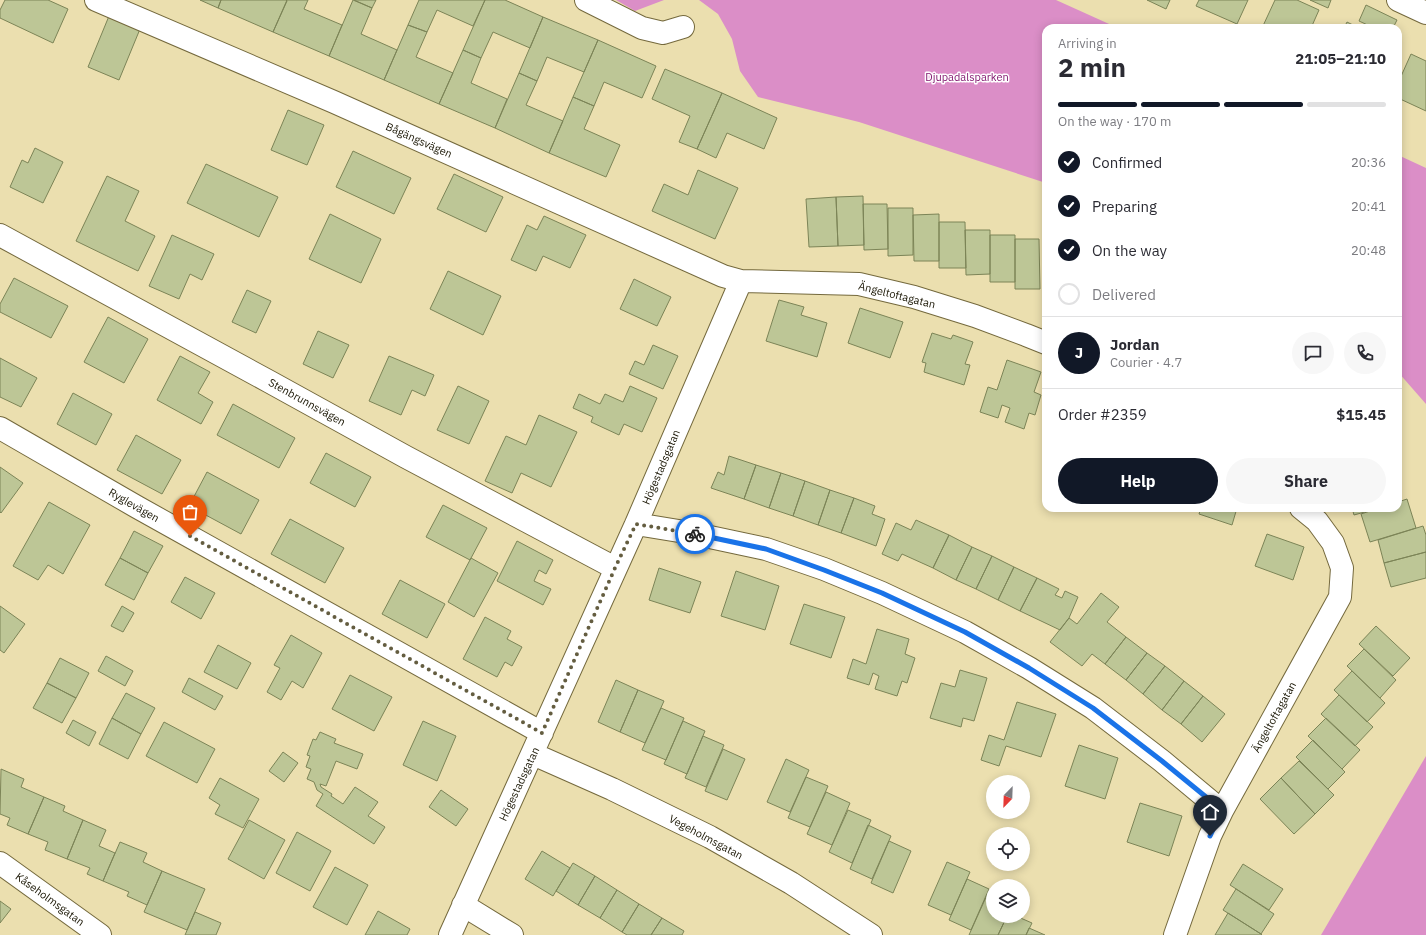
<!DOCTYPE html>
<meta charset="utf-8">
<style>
body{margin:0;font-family:"IBM Plex Sans",sans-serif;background:#f7f7f7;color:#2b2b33;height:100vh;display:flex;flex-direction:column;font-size:15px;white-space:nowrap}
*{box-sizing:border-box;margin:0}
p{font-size:13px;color:#7c7c81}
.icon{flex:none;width:22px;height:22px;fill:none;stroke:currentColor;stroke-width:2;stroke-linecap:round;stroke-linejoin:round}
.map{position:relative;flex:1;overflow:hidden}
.sheet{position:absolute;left:1042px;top:24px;width:360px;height:488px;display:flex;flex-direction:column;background:#fff;border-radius:12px;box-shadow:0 2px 10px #0003}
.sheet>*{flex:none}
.needle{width:26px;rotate:203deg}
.controls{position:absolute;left:986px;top:775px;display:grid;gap:8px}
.controls a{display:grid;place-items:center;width:44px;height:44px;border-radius:50%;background:#fff;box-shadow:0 2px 10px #0003;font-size:20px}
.pin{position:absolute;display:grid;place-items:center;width:34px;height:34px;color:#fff;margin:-41px -17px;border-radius:50% 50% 50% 0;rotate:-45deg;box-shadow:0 0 4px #0007}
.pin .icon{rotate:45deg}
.courier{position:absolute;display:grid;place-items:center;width:40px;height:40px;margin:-20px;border:3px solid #1a73e8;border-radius:50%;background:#fff;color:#222;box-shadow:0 1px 5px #0007}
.headline em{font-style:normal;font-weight:700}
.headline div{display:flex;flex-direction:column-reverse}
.headline{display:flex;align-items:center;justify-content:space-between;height:68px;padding:0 16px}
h1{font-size:26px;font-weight:700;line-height:30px}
.bar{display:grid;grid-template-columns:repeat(4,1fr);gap:6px 4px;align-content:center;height:48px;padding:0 16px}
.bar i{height:5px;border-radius:3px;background:#e1e1e2}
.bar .selected{background:#111827}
.bar p{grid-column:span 4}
.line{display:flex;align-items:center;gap:10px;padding:0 16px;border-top:1px solid #e1e1e2}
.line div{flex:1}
.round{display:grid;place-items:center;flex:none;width:42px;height:42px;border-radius:21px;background:#f7f7f7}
ol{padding:0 16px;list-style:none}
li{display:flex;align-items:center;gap:12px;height:44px}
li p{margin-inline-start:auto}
li .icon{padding:4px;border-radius:50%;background:#111827;color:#fff;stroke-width:4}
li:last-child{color:#7c7c81}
li i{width:22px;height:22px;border:2px solid #e1e1e2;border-radius:50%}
.primary-button{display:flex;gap:8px;margin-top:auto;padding:8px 16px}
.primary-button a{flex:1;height:46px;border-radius:24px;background:#111827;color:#fff;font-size:16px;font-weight:700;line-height:46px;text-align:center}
.primary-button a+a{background:#f7f7f7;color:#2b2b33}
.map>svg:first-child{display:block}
.green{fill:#db8ec7}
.building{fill:#bdc696;stroke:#7c8457}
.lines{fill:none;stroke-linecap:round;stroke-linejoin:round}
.minor-casing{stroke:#74693d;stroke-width:24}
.minor{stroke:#fff;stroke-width:22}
.done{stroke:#645d40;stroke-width:4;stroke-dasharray:0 7.2}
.route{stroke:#1a73e8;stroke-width:5}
.labels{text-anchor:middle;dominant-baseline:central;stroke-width:3;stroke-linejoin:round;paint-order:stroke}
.park-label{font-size:11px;fill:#821970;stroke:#fff}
.street-label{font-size:11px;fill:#1b1705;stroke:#fff}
</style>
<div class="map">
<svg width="1426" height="935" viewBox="0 0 1426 935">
<rect width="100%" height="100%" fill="#ebdfaf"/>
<path class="green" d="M616 0H664L635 11Z
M696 0H1056L1118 28H1046V183L859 122 758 97 740 71 732 39 718 14 699 0Z
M1398 155 1426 168V404L1398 372Z
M1426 756V935H1321Z"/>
<path class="building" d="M5 0H48L68 9 53 43 0 18V10Z
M200 0H221L218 8Z
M221 0H286L287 1 273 32 218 8Z
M287 0H308L304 9 342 25 329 56 273 32Z
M353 0 372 8 361 34 397 50 384 80 329 56Z
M354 0H376L372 8Z
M419 0H485L473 26 437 10 427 32 408 25Z
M485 0H505L543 17 530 48 493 32 481 58 463 50Z
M1147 0H1170L1166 9Z
M1199 0H1248L1237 24 1196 6Z
M1275 0H1297L1319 10 1311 28H1262Z
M1310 0H1331L1328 8Z
M1366 5 1397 20 1393 28H1374L1359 21Z
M109 16 140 29 119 80 88 67Z
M543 17 598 40 584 72 547 57 537 81 519 73Z
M1347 22 1359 28H1344Z
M408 25 427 32 416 57 453 73 439 104 384 80Z
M598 40 656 66 642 98 604 82 594 106 573 97Z
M463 50 481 58 471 83 507 99 495 128 439 104Z
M1411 54 1426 61V111L1398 98V83Z
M665 69 722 93 697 149 679 142 690 116 652 99Z
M519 73 537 81 526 105 563 121 549 153 495 128Z
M722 93 777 118 764 149 727 133 716 158 697 149Z
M573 97 594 106 584 129 620 145 606 177 549 153Z
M288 110 324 125 307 165 271 150Z
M35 148 63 162 43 203 10 187 22 160 28 163Z
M353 151 411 178 394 214 336 187Z
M206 164 278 197 259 237 187 203Z
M698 170 738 188 715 239 652 211 664 184 688 195Z
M454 174 503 197 486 232 437 209Z
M107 176 139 191 125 221 155 236 138 271 76 241Z
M863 196 864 245 838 246 836 197Z
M836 197 838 246 809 247 806 199Z
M863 204H887L888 249 864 250Z
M888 208H913V255L888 256Z
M330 214 381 239 361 283 309 259Z
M939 214V261H914L913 215Z
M544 216 586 235 570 268 543 256 536 271 511 260 527 225 537 230Z
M939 222H965L966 268H939Z
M965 230H990V274L966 275Z
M172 235 214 254 202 280 190 274 179 299 149 286Z
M990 235H1015V282H990Z
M1015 239H1039L1040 289H1015Z
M448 271 501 296 483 335 430 309Z
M14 278 68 306 51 338 0 312V304Z
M634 279 671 297 657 326 620 309Z
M247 290 271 301 256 333 232 322Z
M779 300 804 307 801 315 827 323 817 357 766 341Z
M860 308 903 322 890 358 848 343Z
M108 317 148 339 124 383 84 362Z
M318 331 349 345 333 378 303 364Z
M932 333 951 339 953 335 973 342 965 364 970 365 964 385 924 372 926 363 922 362Z
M653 345 678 356 663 389 629 374 635 361 644 365Z
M180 356 210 372 198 393 213 402 201 424 157 400Z
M389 356 434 375 425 396 412 390 401 415 369 401Z
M0 358 37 378 21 407 0 397Z
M1007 360 1041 372 1034 392 1041 395 1035 415 1029 413 1024 429 1005 422 1010 408 1002 405 998 418 980 412 988 387 997 390Z
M458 386 489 401 469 444 437 430Z
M630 386 657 398 642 432 624 424 619 435 591 422 593 417 573 408 579 394 600 404 605 394 623 402Z
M73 393 112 414 96 445 57 424Z
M233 404 295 438 279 468 217 435Z
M539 415 577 432 551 487 521 473 512 493 485 481 506 436 526 445Z
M136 435 181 460 162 494 117 470Z
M326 453 371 477 355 507 310 483Z
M729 456 756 465 744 499 711 488 718 472 724 475Z
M756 465 781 473 769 508 744 499Z
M0 467 23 483 1 513 0 512Z
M207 472 259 500 241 534 189 506Z
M781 473 805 481 793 516 769 508Z
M805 481 830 490 818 525 793 516Z
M830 490 854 498 841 533 818 525Z
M854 498 875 506 872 514 885 519 876 546 841 533Z
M1407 499 1416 528 1370 542 1361 514 1379 508H1398V502Z
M49 502 90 525 63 574 48 565 38 580 13 566Z
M443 505 487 528 470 560 426 537Z
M1201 508H1237L1232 525 1199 514Z
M1352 508H1379L1354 515Z
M290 519 344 548 325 583 271 554Z
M916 520 949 535 933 568 902 554 898 561 882 554 896 523 911 530Z
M1423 526 1426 535V552L1384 563 1378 540Z
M134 531 163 546 148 573 120 558Z
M1267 534 1304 547 1293 580 1255 566Z
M949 535 972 547 956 580 933 568Z
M517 541 553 560 546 574 539 570 534 581 551 589 543 605 497 581Z
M972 547 992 556 976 589 956 580Z
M1426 552V578L1391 587 1384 563Z
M992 556 1014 567 998 600 976 589Z
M120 558 148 573 134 600 105 585Z
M471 558 498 573 474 617 448 602Z
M1014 567 1037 578 1020 611 998 600Z
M659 568 701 582 690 613 649 600Z
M736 571 779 586 765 630 721 616Z
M185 577 215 593 201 619 171 602Z
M1037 578 1059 589 1055 595 1062 598 1065 591 1078 597 1069 618 1060 630 1020 611Z
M400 580 445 604 427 638 382 614Z
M1101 593 1119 607 1107 622 1126 637 1105 664 1092 654 1082 666 1050 642 1069 618 1077 624Z
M804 604 845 617 831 658 790 644Z
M0 606 25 624 4 653 0 650Z
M122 606 134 613 123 632 111 626Z
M485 617 511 631 507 639 522 647 512 666 505 662 497 677 463 659Z
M1376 626 1410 658 1393 676 1359 644Z
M877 629 909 639 905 654 915 658 907 683 902 681 897 696 875 689 879 676 873 673 869 685 847 678 853 659 866 664Z
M291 635 322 653 303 688 292 681 281 700 267 692 280 668 274 665Z
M1126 637 1147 653 1126 680 1105 664Z
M218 645 251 663 237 689 204 672Z
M1364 649 1396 680 1380 698 1347 666Z
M1147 653 1165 666 1143 694 1126 680Z
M106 656 133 671 125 686 98 671Z
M60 658 89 673 76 698 47 683Z
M1165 666 1184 681 1162 710 1143 694Z
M960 670 987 678 974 721 963 718 961 727 930 718 941 683 955 687Z
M1352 671 1385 703 1367 722 1334 690Z
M350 675 392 697 374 731 332 709Z
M189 678 223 696 215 710 182 692Z
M616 680 638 690 620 732 598 722Z
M1184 681 1203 696 1181 724 1162 710Z
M47 683 76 698 62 723 33 708Z
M638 690 664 701 645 743 620 732Z
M126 693 155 708 141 734 112 718Z
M1339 695 1373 727 1355 746 1321 714Z
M1203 696 1225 714 1202 742 1181 724Z
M1017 702 1056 714 1041 757 1006 746 999 766 981 760 989 735 1004 740Z
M661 708 684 718 666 760 642 750Z
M112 718 141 734 128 759 99 744Z
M1326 718 1360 750 1342 769 1308 736Z
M73 720 96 732 89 746 66 733Z
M423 721 456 736 437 781 403 765Z
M683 721 705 731 687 774 664 764Z
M164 722 215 749 197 783 146 756Z
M320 732 336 739 334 743 363 754 357 769 336 761 326 786 320 784 321 787 332 794 331 796 343 804 355 787 378 802 368 816 385 827 374 844 316 806 323 794 317 790 314 782 307 779 311 769 306 767 310 756 307 755 313 739 316 740Z
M703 736 724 745 706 787 685 778Z
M1313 740 1345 772 1328 789 1296 757Z
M1079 745 1118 758 1105 799 1065 786Z
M723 749 745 759 727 800 705 791Z
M283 752 298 763 284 782 269 771Z
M786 759 809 770 790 812 767 802Z
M1299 761 1334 795 1315 814 1281 778Z
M1 769 24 779 21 787 44 797 28 834 7 825 10 818 0 814Z
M806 777 828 786 810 827 788 818Z
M220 778 259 799 243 828 215 814 220 805 209 798Z
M1281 778 1315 814 1294 834 1260 799Z
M441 790 468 809 456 826 429 807Z
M826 792 850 803 832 845 807 834Z
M44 797 65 806 63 811 83 820 67 859 45 850 48 842 28 834Z
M1140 803 1182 816 1169 856 1127 842Z
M848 810 871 820 852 863 829 852Z
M83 820 106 830 99 846 115 853 103 881 87 874 90 868 67 859Z
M249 820 285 840 264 879 228 859Z
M868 825 891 836 872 879 850 869Z
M297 832 331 851 310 891 276 873Z
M889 841 911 851 893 893 871 883Z
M120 842 147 853 143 862 162 871 147 905 127 896 129 892 103 881Z
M542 851 570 868 553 896 525 879Z
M947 862 970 872 951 915 928 905Z
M573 863 595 876 578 905 556 891Z
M1243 864 1283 889 1269 910 1230 885Z
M335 867 368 885 347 925 313 907Z
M162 871 205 889 187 930 144 912Z
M595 876 617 890 600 918 578 905Z
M967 879 989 889 971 930 949 920Z
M1236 889 1274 914 1261 934 1223 910Z
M617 890 639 904 622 932 600 918Z
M987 895 993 898V916H1007L998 935H969Z
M0 901 11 909 0 923Z
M639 904 662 918 651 935H627L622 932Z
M378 911 410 929 407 935H365Z
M195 912 221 923 216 935H185Z
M1228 913 1261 934 1262 935H1215Z
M1007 916H1016L1032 923 1026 935H998Z
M662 918 684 931 682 935H651Z
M1029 928 1045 935H1026Z"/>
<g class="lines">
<defs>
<path id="minor" d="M96 0 334 102 723 276 741 281 859 284 914 297 975 316 1026 335 1046 343
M586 0 642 28 663 33 683 27
M1398 0 1426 13
M0 235 270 382 406 457 615 568
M0 428 137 507 542 733
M636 524 691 533 766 549 824 569 882 593 965 632 1029 668 1093 708 1162 761 1222 811
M533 754 612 789 710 837 791 883 871 935
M0 863 100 935
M463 905 512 935
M450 935 636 524 741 281
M1175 935 1210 836 1222 811 1340 597 1342 568 1333 543 1317 521 1301 508"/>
</defs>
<use href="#minor" class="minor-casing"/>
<use href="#minor" class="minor"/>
</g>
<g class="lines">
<path class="done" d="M190 536 542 733 615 568 636 524 695 534"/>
<path class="route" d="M695 534 766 549 824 570 882 593 965 632 1029 668 1093 708 1162 761 1222 810 1210 836"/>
</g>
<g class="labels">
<g class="park-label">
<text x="967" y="77">Djupadalsparken</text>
</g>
<g class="street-label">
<text transform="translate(419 140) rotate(24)">Bågängsvägen</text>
<text transform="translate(897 295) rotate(14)">Ängeltoftagatan</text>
<text transform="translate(307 402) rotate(29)">Stenbrunnsvägen</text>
<text transform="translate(661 467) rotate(-67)">Högestadsgatan</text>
<text transform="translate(134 505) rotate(30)">Ryglevägen</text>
<text transform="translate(1274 717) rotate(-61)">Ängeltoftagatan</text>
<text transform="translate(519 784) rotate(-65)">Högestadsgatan</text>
<text transform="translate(706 837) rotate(28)">Vegeholmsgatan</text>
<text transform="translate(50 899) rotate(36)">Kåseholmsgatan</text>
</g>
</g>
</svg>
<div class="controls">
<a><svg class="needle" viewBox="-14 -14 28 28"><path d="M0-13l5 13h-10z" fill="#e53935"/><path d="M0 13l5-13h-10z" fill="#7c7c81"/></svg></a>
<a><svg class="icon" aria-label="locate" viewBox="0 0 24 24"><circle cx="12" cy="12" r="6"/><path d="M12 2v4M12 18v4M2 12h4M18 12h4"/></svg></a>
<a><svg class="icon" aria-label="layers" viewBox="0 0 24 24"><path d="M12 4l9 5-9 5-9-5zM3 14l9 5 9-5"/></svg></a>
</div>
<div class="pin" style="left:190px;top:536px;background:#ea580c"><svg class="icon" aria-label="bag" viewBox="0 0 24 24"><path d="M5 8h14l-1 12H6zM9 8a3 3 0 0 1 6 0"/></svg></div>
<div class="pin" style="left:1210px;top:836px;background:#1f2937"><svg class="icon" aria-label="home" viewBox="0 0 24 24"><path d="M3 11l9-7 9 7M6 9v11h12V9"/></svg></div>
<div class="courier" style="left:695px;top:534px"><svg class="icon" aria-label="bike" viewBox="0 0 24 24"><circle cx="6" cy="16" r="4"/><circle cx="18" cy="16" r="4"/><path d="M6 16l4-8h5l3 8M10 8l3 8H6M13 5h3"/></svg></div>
<section class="sheet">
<div class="headline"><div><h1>2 min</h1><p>Arriving in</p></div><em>21:05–21:10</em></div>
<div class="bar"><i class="selected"></i><i class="selected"></i><i class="selected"></i><i></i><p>On the way · 170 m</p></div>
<ol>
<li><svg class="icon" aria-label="check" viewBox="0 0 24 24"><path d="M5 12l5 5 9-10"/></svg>Confirmed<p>20:36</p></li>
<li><svg class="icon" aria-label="check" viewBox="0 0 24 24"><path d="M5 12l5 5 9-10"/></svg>Preparing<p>20:41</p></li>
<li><svg class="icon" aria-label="check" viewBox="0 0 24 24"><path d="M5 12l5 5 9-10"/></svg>On the way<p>20:48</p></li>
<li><i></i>Delivered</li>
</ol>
<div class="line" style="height:72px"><b class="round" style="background:#111827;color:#fff">J</b><div><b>Jordan</b><p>Courier · 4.7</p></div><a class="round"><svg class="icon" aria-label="chat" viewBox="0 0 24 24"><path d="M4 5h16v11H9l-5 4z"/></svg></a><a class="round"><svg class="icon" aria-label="phone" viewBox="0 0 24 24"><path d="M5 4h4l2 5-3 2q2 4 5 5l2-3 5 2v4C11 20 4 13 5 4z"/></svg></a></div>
<div class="line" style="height:52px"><div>Order #2359</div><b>$15.45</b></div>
<div class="primary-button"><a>Help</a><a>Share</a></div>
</section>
</div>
